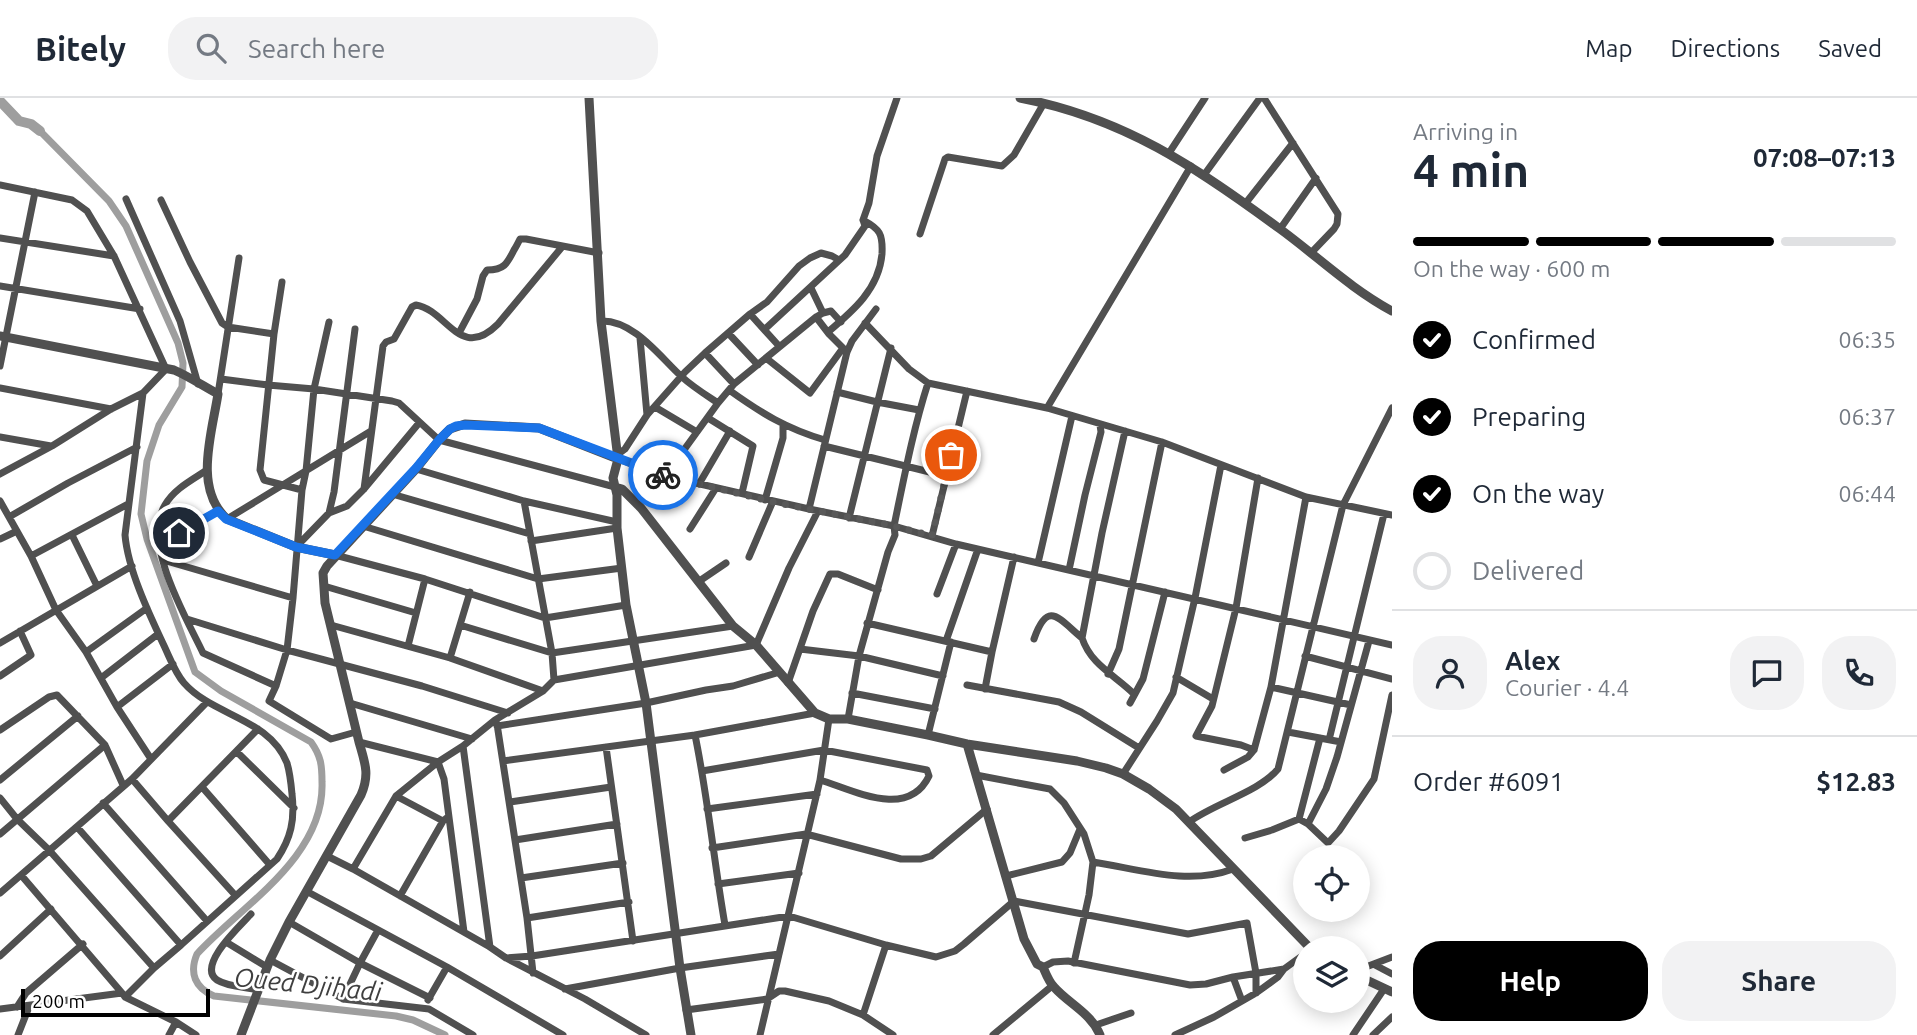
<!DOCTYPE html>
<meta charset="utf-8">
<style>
body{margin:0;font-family:Ubuntu,sans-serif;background:#f2f2f3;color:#1f2937;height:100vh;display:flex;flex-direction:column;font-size:26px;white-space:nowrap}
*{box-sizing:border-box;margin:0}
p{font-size:23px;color:#747a83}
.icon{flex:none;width:38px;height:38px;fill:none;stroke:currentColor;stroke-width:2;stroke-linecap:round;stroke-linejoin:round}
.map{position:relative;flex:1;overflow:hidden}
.drawer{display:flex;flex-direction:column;background:#fff;width:525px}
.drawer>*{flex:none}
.controls{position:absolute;left:1293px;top:747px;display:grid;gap:14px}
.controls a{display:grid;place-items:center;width:77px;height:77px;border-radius:50%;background:#fff;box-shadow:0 4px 18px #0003;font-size:35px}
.scale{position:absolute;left:21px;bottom:18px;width:189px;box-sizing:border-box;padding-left:7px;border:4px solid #000;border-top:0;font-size:19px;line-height:24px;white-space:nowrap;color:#000;-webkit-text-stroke:5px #fff;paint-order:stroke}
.pin{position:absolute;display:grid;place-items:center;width:60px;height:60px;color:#fff;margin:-30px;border:4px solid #fff;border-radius:50%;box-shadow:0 2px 7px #0007}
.courier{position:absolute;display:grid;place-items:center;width:70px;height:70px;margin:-35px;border:5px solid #1a73e8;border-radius:50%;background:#fff;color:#222;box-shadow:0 2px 9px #0007}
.headline em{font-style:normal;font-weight:700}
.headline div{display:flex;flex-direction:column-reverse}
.headline{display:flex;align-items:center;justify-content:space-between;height:119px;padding:0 21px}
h1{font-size:46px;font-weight:700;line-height:52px}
.bar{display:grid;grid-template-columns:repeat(4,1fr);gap:10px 7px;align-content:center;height:84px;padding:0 21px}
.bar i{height:9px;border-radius:5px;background:#e0e1e3}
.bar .selected{background:#000}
.bar p{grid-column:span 4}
.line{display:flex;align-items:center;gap:18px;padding:0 21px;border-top:2px solid #e0e1e3}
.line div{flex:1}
.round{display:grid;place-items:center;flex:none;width:74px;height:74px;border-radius:28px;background:#f2f2f3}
ol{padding:0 21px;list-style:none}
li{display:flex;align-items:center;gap:21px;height:77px}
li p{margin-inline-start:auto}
li .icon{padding:7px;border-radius:50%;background:#000;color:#fff;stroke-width:4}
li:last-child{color:#747a83}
li i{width:38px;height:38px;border:4px solid #e0e1e3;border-radius:50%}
.primary-button{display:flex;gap:14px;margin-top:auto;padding:14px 21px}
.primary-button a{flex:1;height:80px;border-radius:28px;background:#000;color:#fff;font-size:28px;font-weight:700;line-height:80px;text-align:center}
.primary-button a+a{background:#f2f2f3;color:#1f2937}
header{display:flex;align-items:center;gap:42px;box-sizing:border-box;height:98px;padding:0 35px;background:#fff;border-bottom:2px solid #e0e1e3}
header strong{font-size:33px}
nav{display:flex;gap:38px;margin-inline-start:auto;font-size:24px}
.search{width:490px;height:63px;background:#f2f2f3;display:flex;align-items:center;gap:18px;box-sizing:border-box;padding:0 24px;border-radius:28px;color:#747a83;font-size:26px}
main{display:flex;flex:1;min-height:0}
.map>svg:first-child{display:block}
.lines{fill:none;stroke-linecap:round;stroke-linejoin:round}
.canal{stroke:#9e9e9e;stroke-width:7}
.river{stroke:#9e9e9e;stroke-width:10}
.minor{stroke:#505050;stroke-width:7}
.tertiary{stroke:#505050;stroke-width:9}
.done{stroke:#595959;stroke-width:7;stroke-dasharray:0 12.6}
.route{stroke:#1a73e8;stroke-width:9}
.labels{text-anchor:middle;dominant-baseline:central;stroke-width:5;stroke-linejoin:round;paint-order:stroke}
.water-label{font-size:26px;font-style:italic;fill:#3f3f3f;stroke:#fff}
</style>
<header>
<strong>Bitely</strong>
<div class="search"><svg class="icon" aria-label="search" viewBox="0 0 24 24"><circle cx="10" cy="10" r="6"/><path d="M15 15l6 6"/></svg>Search here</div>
<nav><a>Map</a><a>Directions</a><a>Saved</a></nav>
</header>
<main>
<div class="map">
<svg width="1392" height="937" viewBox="0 0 1392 937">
<rect width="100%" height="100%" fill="#fff"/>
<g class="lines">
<path class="canal" d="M40 33 109 103 126 128 178 245 183 265 182 289 159 327 147 363 141 416 147 441 195 574 221 593 311 644C321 658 322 667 322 684 325 759 242 807 197 856 189 875 195 890 214 898L396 918 413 922 445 937"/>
<path class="river" d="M0 3 19 23 31 26 40 33"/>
<path class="minor" d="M1264 0 1338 116 1337 126 1334 131 1311 155
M1169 55 1205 0
M1204 77 1260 0
M0 87 72 102 87 113 114 158 166 271 143 295 111 311 52 348 0 376
M126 101 180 223 198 286
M161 102 190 164 222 225 228 229 274 236
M1245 106 1293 45
M1280 131 1316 80
M920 136 945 61 948 59 1002 68 1014 57 1044 5
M0 140 114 158
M282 184 274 236 260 372 264 382 302 392
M0 188 140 211
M811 190 823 215 816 219
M823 215 831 213 841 224
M750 216 779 248
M601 223C634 222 660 259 682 279 693 289 706 297 718 305
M865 225 909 271 928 285 1047 310 1162 344 1306 399 1392 417
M765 231 845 157 865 128 863 122 869 105 877 58 897 0
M828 234C853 213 879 191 882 156 883 136 880 131 863 122
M459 235 477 201 483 178 487 172C504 172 507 166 514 152 516 149 518 145 520 141H526L599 155
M729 236 758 267
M640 240 647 317
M705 255 734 286
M766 260 810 295 843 250
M0 268 35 94
M221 281 268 287 314 291 329 224
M0 290 111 311
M729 292C761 315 787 331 825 342
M837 294 877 304 919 312
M143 295 125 437C128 473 151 520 166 552 171 563 176 576 184 585 213 618 269 620 287 665 290 675 291 685 292 696 295 722 291 740 277 761L181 847
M218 296 239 160
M655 309 697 334
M1047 310 1191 68
M708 320 753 348 742 395
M1125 333 1102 435 1082 540C1091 567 1115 577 1134 596
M0 339 51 348
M824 348 946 378
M617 357 625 351 647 317 685 274 705 255 750 216 767 204 799 168 810 160 821 155 832 158 839 162
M618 361 665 378 809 411 894 428 956 446 1392 547
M416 371 524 403 617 424
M207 372C192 382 174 391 165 407 142 446 186 519 203 555L276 588 287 552 293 500 302 392 306 373 314 291 392 303 399 305 439 342 615 389
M665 378 718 305 734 286 816 219 829 236 847 254
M1258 380 1236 510 1212 608 1196 638 1241 647 1254 652 1271 589 1306 399
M699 386 730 333
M364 391 383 248 386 244 394 241 412 209 416 207C447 212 460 264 498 226L562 149
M392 396 530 436
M765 402 783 340V327
M0 403 31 458 56 512 86 554 117 609 151 661
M809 411 847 254 852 243 876 211
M329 415 334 394 355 231
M9 419 68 385 137 349
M849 420 891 250
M227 421 371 333
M363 428 538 481 622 470
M690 431 716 390
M72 437 97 488
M932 438 967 293
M0 441 17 433
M531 443 617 430
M160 446 218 413
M297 448 329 415 347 408 364 391 419 325
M335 457 425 481 545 520 626 507
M31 458 128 406
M749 459 773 403
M163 462 293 500
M1038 465 1072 318
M1069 472 1085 397 1101 334 1100 327
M698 484 726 465
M324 488 416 515
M937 496 956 446
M187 521 287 552 422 588 508 615
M867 525 992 554 985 591
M331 527 450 560 543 593
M460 527 552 555 733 528
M1034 541C1048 501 1059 521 1082 540
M946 543 978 451
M0 545 132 468
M408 548 425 481
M800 551 859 558 943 578
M86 554 147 510
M992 554 1014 459
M1305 558 1392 581
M450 560 470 494
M1108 576 1119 551 1162 344
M0 578 31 557 20 533
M1176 579 1213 601
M101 580 158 536
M554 582 756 547 789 470 818 413
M788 585 813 513 830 476H838L878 492
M967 587 1059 604 1081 614 1139 650
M276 588 269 603 331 641 356 634
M1271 589 1351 607
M852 595 935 611
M350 605 472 641
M1130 605 1143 581 1165 494
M117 609 173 566
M848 621 859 558 888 454 895 437 894 428C904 380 913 332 928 285
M497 626 527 820 533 875
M497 628 646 605 706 592 733 588 780 574
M0 632 49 599 57 597 105 647 123 687
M1288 634 1341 644
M695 637C708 700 714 764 725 827
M928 637 951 544
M1329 642 1384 416
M359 644 438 664 444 681 464 834
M606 649 633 843
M237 654 294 710
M503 663 695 637 815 615
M1224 672 1248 659 1254 652
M702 673 824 652 927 672 929 678C908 722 853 692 820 682
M1123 676 1157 623 1173 595 1195 500 1221 367
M976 677 1050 691 1064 705 1084 736 1093 764 1089 797 1074 865
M132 681 168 723 235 797
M0 682 78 618
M202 689 270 767
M396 698 443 723
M0 700 17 721 49 752 154 870
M510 704 611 689
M103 705 207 823
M707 711 817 696
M1299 721 1320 640
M168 723 258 631
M1189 724C1215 705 1259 694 1278 671L1343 407 1392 310
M1308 726 1326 691 1337 659 1369 543
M77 729 181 847 154 870 125 899
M0 736 105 647
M1245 740 1272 732 1299 721 1308 726 1328 745 1339 733 1374 681 1392 597
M515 742 617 726
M712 750 806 736 901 761H921L931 758 987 711
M327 758 353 771 490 849 506 860 585 901 646 937
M1093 764C1139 771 1188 788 1233 771
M353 771 396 698 438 664 463 648
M21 777 122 895
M1006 778 1062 764 1070 755 1080 731
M521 780 623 765
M718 786 799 775
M308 794 447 869 563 937
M0 795 132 681 207 604
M400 798 443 723 448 719
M251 816C241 827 196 868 217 882 228 889 246 889 259 892
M527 820 629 804
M289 824 360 865 430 900
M226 844 267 869
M490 849 463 648 495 622 543 593 554 582 552 555 524 403
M0 858 51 811
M506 860 532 858 789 818 886 847 936 859 955 853 964 846 1014 803 1188 836 1247 825 1256 875V895
M270 862 343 901 429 911 473 937
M1375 867 1392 876
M1043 869 1053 864 1068 863 1190 887 1206 886 1233 879 1284 871
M1358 872 1392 859
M1233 879 1242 903
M565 891 680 870 779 856
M343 901 360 865 378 832
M428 902 447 869
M17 909 26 895 83 846
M0 911 122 895 125 899 176 924 196 937
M686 912 767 901 779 893H785L829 903 863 917 893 937
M863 917 886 847
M1096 927 1131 915
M18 937 29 909
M169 937 176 924
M760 937 820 682 829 621
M993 937 1052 888
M1175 937 1214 919 1256 895 1278 879 1284 871 1306 855
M1353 937 1384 891
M1373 937 1392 919"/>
<path class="tertiary" d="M589 0 601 223 618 361 613 380 617 397V430L626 507 646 605 680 870 691 937
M1020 0C1124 20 1196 69 1280 131 1317 158 1351 191 1392 213
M0 238 174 272C190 279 203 288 218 296 212 335 193 390 227 421L296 449 335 457
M615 389 622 391 641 410 733 528 756 547 815 615 829 621H848L928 637 967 646 1077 663 1106 670 1123 676 1149 691 1176 711 1310 850
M967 646 1024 841 1037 866 1043 869C1046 876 1049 884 1054 889 1069 906 1091 915 1100 937
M1358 878 1392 894
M241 937 270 862 289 824 361 697C370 676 365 665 359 644L325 505 323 475 327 468 416 371 439 342 450 331 465 326 539 330 618 361"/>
</g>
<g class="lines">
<path class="done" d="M663 377 773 404 894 428 932 438 951 357"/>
<path class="route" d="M179 435 218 413 226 421 296 449 335 457 416 370 439 342 450 331 456 328 465 327 539 330 663 377"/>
</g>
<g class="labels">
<g class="water-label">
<text transform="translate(308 886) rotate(6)">Oued Djihadi</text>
</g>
</g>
</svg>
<div class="controls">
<a><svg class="icon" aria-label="locate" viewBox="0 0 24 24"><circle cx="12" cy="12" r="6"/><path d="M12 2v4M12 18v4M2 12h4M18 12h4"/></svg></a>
<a><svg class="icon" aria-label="layers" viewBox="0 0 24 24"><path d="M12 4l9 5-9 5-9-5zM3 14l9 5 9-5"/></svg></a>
</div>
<div class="scale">200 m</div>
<div class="pin" style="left:951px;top:357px;background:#ea580c"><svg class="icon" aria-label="bag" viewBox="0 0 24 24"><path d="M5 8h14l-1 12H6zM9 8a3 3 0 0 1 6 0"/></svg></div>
<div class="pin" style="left:179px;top:435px;background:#1f2937"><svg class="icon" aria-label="home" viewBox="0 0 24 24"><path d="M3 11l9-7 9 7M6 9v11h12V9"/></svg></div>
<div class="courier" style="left:663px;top:377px"><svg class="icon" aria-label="bike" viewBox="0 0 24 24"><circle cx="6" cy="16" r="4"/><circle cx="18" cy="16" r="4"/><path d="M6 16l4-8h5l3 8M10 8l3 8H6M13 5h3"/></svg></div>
</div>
<section class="drawer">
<div class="headline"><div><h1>4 min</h1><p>Arriving in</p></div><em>07:08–07:13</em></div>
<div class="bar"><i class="selected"></i><i class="selected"></i><i class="selected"></i><i></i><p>On the way · 600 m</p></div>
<ol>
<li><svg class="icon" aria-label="check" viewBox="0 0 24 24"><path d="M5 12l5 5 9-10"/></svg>Confirmed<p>06:35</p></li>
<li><svg class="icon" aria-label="check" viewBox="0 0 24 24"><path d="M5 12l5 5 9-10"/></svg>Preparing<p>06:37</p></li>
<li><svg class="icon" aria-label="check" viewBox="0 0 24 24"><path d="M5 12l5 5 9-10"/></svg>On the way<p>06:44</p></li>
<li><i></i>Delivered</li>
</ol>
<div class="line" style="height:126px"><a class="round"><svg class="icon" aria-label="person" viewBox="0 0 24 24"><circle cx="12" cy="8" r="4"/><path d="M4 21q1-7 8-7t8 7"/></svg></a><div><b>Alex</b><p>Courier · 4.4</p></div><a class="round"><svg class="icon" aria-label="chat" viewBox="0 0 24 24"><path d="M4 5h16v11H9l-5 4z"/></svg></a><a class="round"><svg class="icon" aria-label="phone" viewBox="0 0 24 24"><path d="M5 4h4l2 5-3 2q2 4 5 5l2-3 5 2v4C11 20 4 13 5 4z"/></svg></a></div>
<div class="line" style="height:91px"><div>Order #6091</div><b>$12.83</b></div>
<div class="primary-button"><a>Help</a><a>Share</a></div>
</section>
</main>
